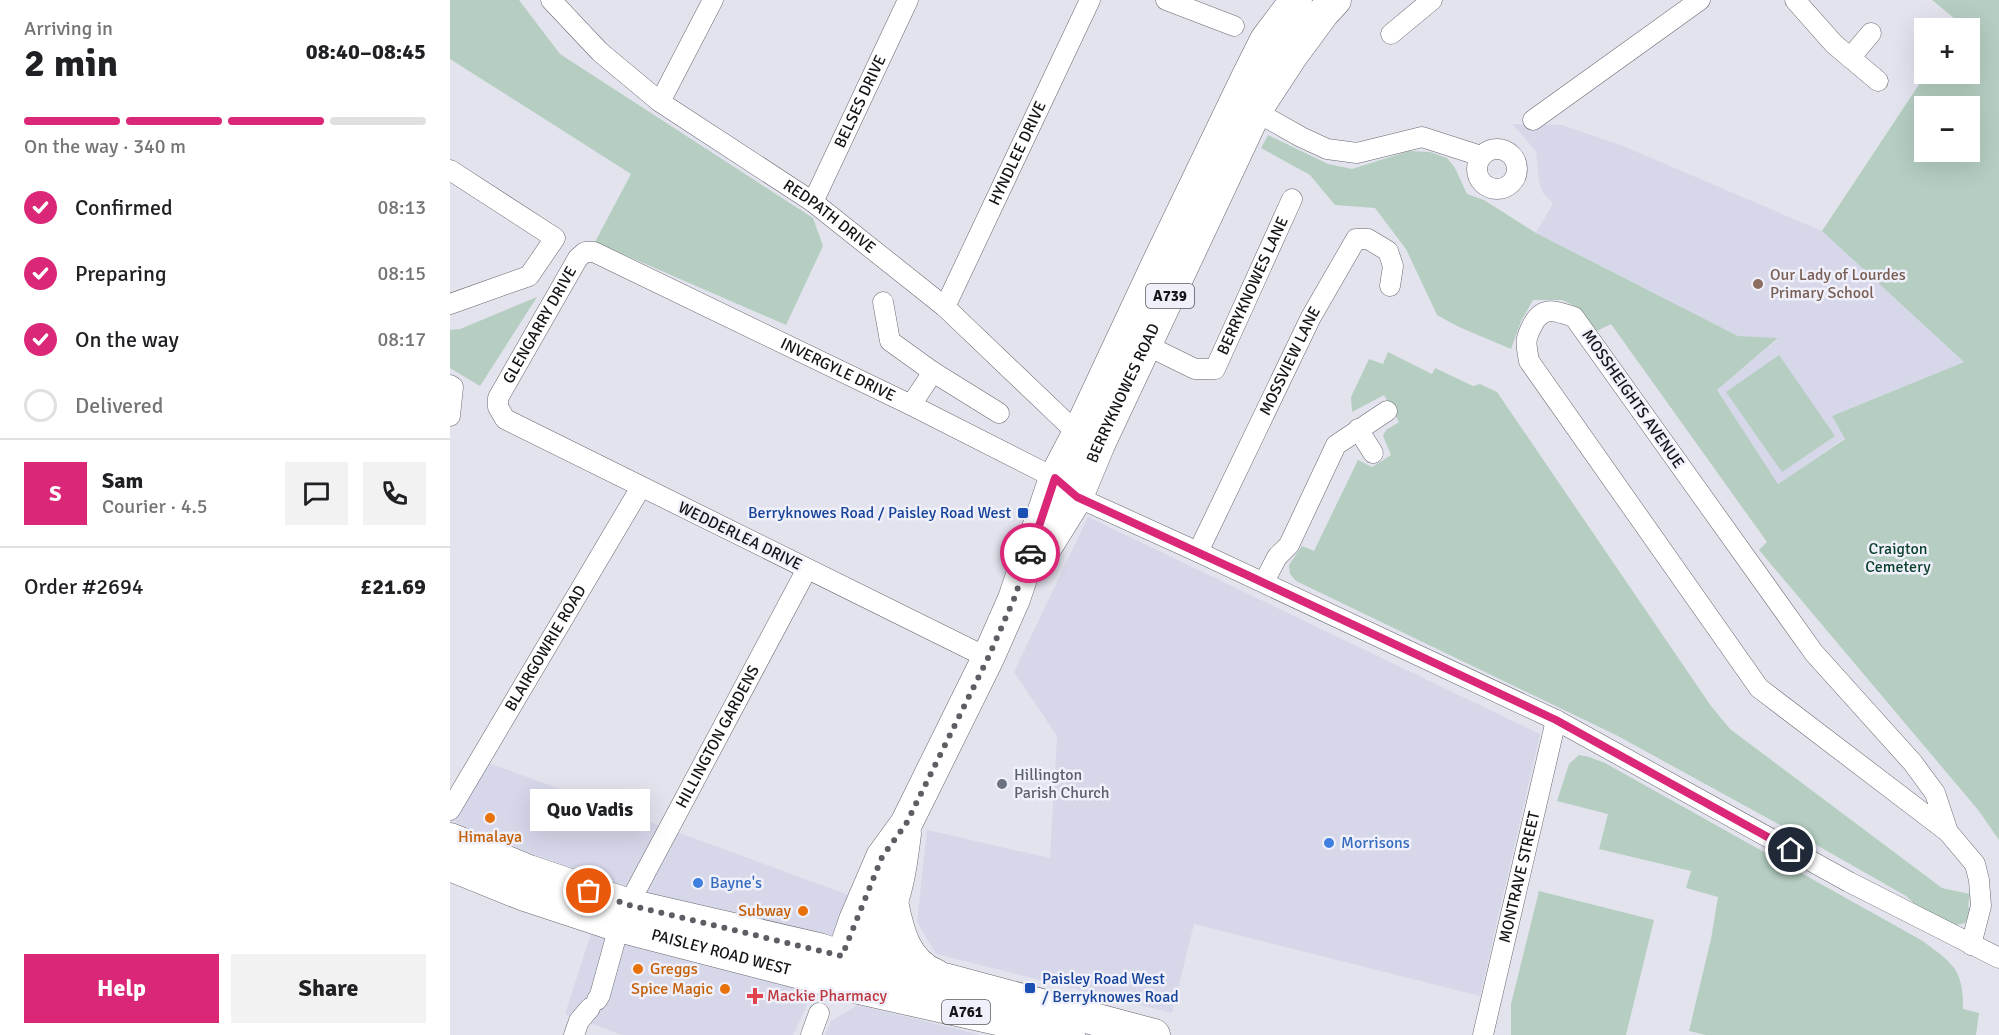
<!DOCTYPE html>
<meta charset="utf-8">
<style>
body{margin:0;font-family:Signika,sans-serif;background:#f2f2f2;color:#202124;height:100vh;display:flex;flex-direction:column;font-size:22px;white-space:nowrap}
*{box-sizing:border-box;margin:0}
p{font-size:20px;color:#757577}
.icon{flex:none;width:33px;height:33px;fill:none;stroke:currentColor;stroke-width:2;stroke-linecap:round;stroke-linejoin:round}
.map{position:relative;flex:1;overflow:hidden}
.panel{display:flex;flex-direction:column;background:#fff;width:450px}
.panel>*{flex:none}
.controls{position:absolute;left:1464px;top:18px;display:grid;gap:12px}
.controls a{display:grid;place-items:center;width:66px;height:66px;border-radius:0px;background:#fff;box-shadow:0 6px 24px #0002;font-size:30px}
.pin{position:absolute;display:grid;place-items:center;width:51px;height:51px;color:#fff;margin:-26px;border:3px solid #fff;border-radius:50%;box-shadow:0 2px 6px #0007}
.courier{position:absolute;display:grid;place-items:center;width:60px;height:60px;margin:-30px;border:4px solid #db2777;border-radius:50%;background:#fff;color:#222;box-shadow:0 2px 8px #0007}
.bubble{position:absolute;height:42px;border-radius:0px;background:#fff;box-shadow:0 6px 24px #0002;font-size:20px;font-weight:700;line-height:42px;text-align:center}
.head em{font-style:normal;font-weight:700}
.head div{display:flex;flex-direction:column-reverse}
.head{display:flex;align-items:center;justify-content:space-between;height:102px;padding:0 24px}
h1{font-size:39px;font-weight:700;line-height:45px}
.bar{display:grid;grid-template-columns:repeat(4,1fr);gap:9px 6px;align-content:center;height:72px;padding:0 24px}
.bar i{height:8px;border-radius:4px;background:#e0e0e0}
.bar .on{background:#db2777}
.bar p{grid-column:span 4}
.line{display:flex;align-items:center;gap:15px;padding:0 24px;border-top:2px solid #e0e0e0}
.line div{flex:1}
.round{display:grid;place-items:center;flex:none;width:63px;height:63px;border-radius:0px;background:#f2f2f2}
ol{padding:0 24px;list-style:none}
li{display:flex;align-items:center;gap:18px;height:66px}
li p{margin-inline-start:auto}
li .icon{padding:6px;border-radius:50%;background:#db2777;color:#fff;stroke-width:4}
li:last-child{color:#757577}
li i{width:33px;height:33px;border:3px solid #e0e0e0;border-radius:50%}
.action{display:flex;gap:12px;margin-top:auto;padding:12px 24px}
.action a{flex:1;height:69px;border-radius:0px;background:#db2777;color:#fff;font-size:24px;font-weight:700;line-height:69px;text-align:center}
.action a+a{background:#f2f2f2;color:#202124}
main{display:flex;flex:1;min-height:0}
.map>svg:first-child{display:block}
.built{fill:#d7d7ea}
.green{fill:#b5cec1;fill-rule:evenodd}
.lines{fill:none;stroke-linecap:round;stroke-linejoin:round}
.minor-casing{stroke:#66666f;stroke-width:21}
.primary-casing{stroke:#66666f;stroke-width:33}
.minor{stroke:#fff;stroke-width:20}
.primary{stroke:#fff;stroke-width:32}
.done{stroke:#5d5d64;stroke-width:6;stroke-dasharray:0 10.8}
.route{stroke:#db2777;stroke-width:8}
.education-dot{fill:#8d6e63;stroke:#f0f0fb;stroke-width:2}
.transit-dot{fill:#1a4fb4;stroke:#f0f0fb;stroke-width:2}
.worship-dot{fill:#6b7280;stroke:#f0f0fb;stroke-width:2}
.food-dot{fill:#e8710a;stroke:#f0f0fb;stroke-width:2}
.shop-dot{fill:#3f7fe0;stroke:#f0f0fb;stroke-width:2}
.health-dot{fill:#e0444e;stroke:#f0f0fb;stroke-width:2}
.labels{text-anchor:middle;dominant-baseline:central;stroke-width:5;stroke-linejoin:round;paint-order:stroke}
.shield{fill:#f0f0fb;stroke:#57575d;stroke-width:1.5}
.shield-label{font-size:15px;font-weight:bold;fill:#151519}
.street-label{font-size:16px;fill:#151519;stroke:#f0f0fb}
.education-label{font-size:16px;fill:#785e54;stroke:#f0f0fb;text-anchor:start}
.transit-label{font-size:16px;fill:#164399;stroke:#f0f0fb;text-anchor:end}
.park-label{font-size:16px;fill:#0a3f2b;stroke:#f0f0fb}
.worship-label{font-size:16px;fill:#5b616d;stroke:#f0f0fb;text-anchor:start}
.food-label{font-size:16px;fill:#c56008;stroke:#f0f0fb;text-anchor:end}
.shop-label{font-size:16px;fill:#366cbe;stroke:#f0f0fb;text-anchor:start}
.health-label{font-size:16px;fill:#be3a42;stroke:#f0f0fb;text-anchor:start}
</style>
<main>
<section class="panel">
<div class="head"><div><h1>2 min</h1><p>Arriving in</p></div><em>08:40–08:45</em></div>
<div class="bar"><i class="on"></i><i class="on"></i><i class="on"></i><i></i><p>On the way · 340 m</p></div>
<ol>
<li><svg class="icon" aria-label="check" viewBox="0 0 24 24"><path d="M5 12l5 5 9-10"/></svg>Confirmed<p>08:13</p></li>
<li><svg class="icon" aria-label="check" viewBox="0 0 24 24"><path d="M5 12l5 5 9-10"/></svg>Preparing<p>08:15</p></li>
<li><svg class="icon" aria-label="check" viewBox="0 0 24 24"><path d="M5 12l5 5 9-10"/></svg>On the way<p>08:17</p></li>
<li><i></i>Delivered</li>
</ol>
<div class="line" style="height:108px"><b class="round" style="background:#db2777;color:#fff">S</b><div><b>Sam</b><p>Courier · 4.5</p></div><a class="round"><svg class="icon" aria-label="chat" viewBox="0 0 24 24"><path d="M4 5h16v11H9l-5 4z"/></svg></a><a class="round"><svg class="icon" aria-label="phone" viewBox="0 0 24 24"><path d="M5 4h4l2 5-3 2q2 4 5 5l2-3 5 2v4C11 20 4 13 5 4z"/></svg></a></div>
<div class="line" style="height:78px"><div>Order #2694</div><b>£21.69</b></div>
<div class="action"><a>Help</a><a>Share</a></div>
</section>
<div class="map">
<svg width="1549" height="1035" viewBox="0 0 1549 1035">
<rect width="100%" height="100%" fill="#e3e3ee"/>
<path class="built" d="M1062 124 1112 125 1173 146 1372 231 1514 362 1382 416 1395 438 1328 484 1267 390 1328 339 1288 336 1086 233 1103 203 1093 193 1089 181 1086 151Z
M638 517 1090 734 1030 996 744 924 722 1013 486 954 467 922 477 830 600 858 607 736 564 672Z
M28 759 407 898 343 1035H172L115 1014 158 881 21 832 0 819Z
M408 1005 527 1034V1035H375L381 1021Z"/>
<path class="green" d="M0 0H69L110 54 363 218 373 246 336 325 145 242 181 174 0 59Z
M1482 0H1549V840L1529 811 1309 550 1317 542 1161 324 1147 331 1127 307 1112 300H1083L1071 321 1061 349 1009 327 987 315 956 249 925 208 885 205 860 175 811 148 818 135 878 164 902 169 959 151 980 152 997 158 1005 168 1017 194 1034 200 1086 233 1288 336 1328 338 1267 390 1328 484 1395 439 1382 416 1514 362 1372 231 1476 74H1520V28H1506L1510 23ZM1474 106H1520V152H1474Z
M87 297 30 386 0 368V330L10 329Z
M938 352 982 374 985 368 1023 386 1030 384 1047 392 1261 706 1280 729 1492 888 1520 894 1518 906 1522 913 1515 923 1502 926 1477 915 1456 896 1363 843 1166 735 846 581 840 574 839 565 852 546 864 551 908 460 922 467 941 455 933 436 936 430 949 422 934 395 902 412 901 397 919 359 933 364Z
M1329 355 1385 436 1332 472 1276 392Z
M1129 755 1139 757 1155 763 1471 940C1501 962 1514 968 1513 1009L1529 1013 1526 1035H1256L1239 1031 1261 939 1268 897 1236 888 1241 871 1149 849 1158 814 1107 801 1119 764Z
M1089 891 1204 920 1176 1035H1061V1004Z"/>
<g class="lines">
<defs>
<g id="minor">
<path id="s1" d="M101 0 150 52 210 102 363 202 495 307 628 434 636 438"/>
<path d="M716 0 784 26"/>
<path d="M1345 0 1384 44 1428 81"/>
<path d="M941 34 982 0"/>
<path d="M1400 58 1421 33"/>
<path d="M210 102 263 0"/>
<path d="M796 106 851 137 877 149 907 153 972 137 1031 156"/>
<path d="M1083 120 1250 0"/>
<circle cx="1047" cy="169" r="20"/>
<path d="M0 170 105 238 79 276 0 304"/>
<path id="s2" d="M363 202 458 0"/>
<path d="M433 302 440 341 483 372 461 405"/>
<path id="s3" d="M495 307 640 0"/>
<path id="s4" d="M696 345 745 369H765L842 199"/>
<path d="M483 372 549 413"/>
<path d="M0 385 3 387 0 416"/>
<path d="M908 429 923 453"/>
<path id="s5" d="M748 552 861 317 906 239H918L938 251 943 266 940 286"/>
<path d="M814 582 827 557 839 545 886 445 937 411"/>
<path id="s6" d="M538 658 55 419 48 407V398L128 258 135 252H144L461 405 605 478 627 497 748 552 1106 720 1399 882 1549 958"/>
<path id="s7" d="M0 810 191 487"/>
<path d="M1498 832 1485 793 1463 763 1364 653 1124 317C1107 311 1093 305 1083 324 1074 341 1076 343 1079 361L1309 688 1498 832 1525 864 1529 880 1531 906 1521 945"/>
<path id="s8" d="M147 1000 150 995 169 926 184 894 357 569"/>
<path d="M124 1035 129 1021 140 1008"/>
<path d="M361 1035 369 1013"/>
<path id="s9" d="M1033 1035 1106 720"/>
</g>
<g id="primary">
<path id="s10" d="M594 550 627 497 649 444 806 110 842 55 873 13 885 0"/>
<path d="M0 839 79 871 179 905 369 949 419 966 440 967 494 979 704 1035"/>
<path id="s11" d="M0 865 72 894 169 926 413 989 619 1035"/>
<path d="M442 902C448 932 455 962 485 975"/>
<path d="M384 981 405 920 432 857 456 824 538 658 564 599 605 478 628 434 708 263 797 78 816 40 846 0"/>
<path d="M414 985C421 957 431 931 441 904 449 882 452 857 455 834"/>
</g>
</defs>
<use href="#minor" class="minor-casing"/>
<use href="#primary" class="primary-casing"/>
<use href="#minor" class="minor"/>
<use href="#primary" class="primary"/>
</g>
<g class="lines">
<path class="done" d="M139 891 179 905 392 956 432 857 456 824 538 658 564 599 580 553"/>
<path class="route" d="M580 553 605 478 627 497 797 575 1106 720 1341 850"/>
</g>
<circle class="education-dot" cx="1308" cy="284" r="6"/>
<g class="transit-dot">
<rect x="567" y="507" width="12" height="12" rx="3"/>
<rect x="574" y="982" width="12" height="12" rx="3"/>
</g>
<circle class="worship-dot" cx="552" cy="784" r="6"/>
<g class="food-dot">
<circle cx="40" cy="818" r="6"/>
<circle cx="353" cy="911" r="6"/>
<circle cx="188" cy="969" r="6"/>
<circle cx="275" cy="989" r="6"/>
</g>
<g class="shop-dot">
<circle cx="879" cy="843" r="6"/>
<circle cx="248" cy="883" r="6"/>
</g>
<path class="health-dot" d="M302 987h6v6h6v6h-6v6h-6v-6h-6v-6h6z"/>
<g class="labels">
<g class="shield">
<rect x="696" y="284" width="48" height="24" rx="4.5"/>
<rect x="492" y="1000" width="48" height="24" rx="4.5"/>
</g>
<g class="shield-label">
<text x="720" y="296">A739</text>
<text x="516" y="1012">A761</text>
</g>
<g class="street-label">
<text stroke="none"><textPath href="#s2" startOffset="111">BELSES DRIVE</textPath></text>
<text stroke="none"><textPath href="#s3" startOffset="170">HYNDLEE DRIVE</textPath></text>
<text stroke="none"><textPath href="#s1" startOffset="354">REDPATH DRIVE</textPath></text>
<text stroke="none"><textPath href="#s4" startOffset="166">BERRYKNOWES LANE</textPath></text>
<text stroke="none"><textPath href="#s6" startOffset="646">GLENGARRY DRIVE</textPath></text>
<text stroke="none"><textPath href="#s5" startOffset="212">MOSSVIEW LANE</textPath></text>
<text stroke="none"><textPath href="#s6" startOffset="1012">INVERGYLE DRIVE</textPath></text>
<text stroke="none"><textPath href="#s10" startOffset="176">BERRYKNOWES ROAD</textPath></text>
<text transform="translate(1183 399) rotate(55)">MOSSHEIGHTS AVENUE</text>
<text transform="translate(290 536) rotate(26)">WEDDERLEA DRIVE</text>
<text stroke="none"><textPath href="#s7" startOffset="188">BLAIRGOWRIE ROAD</textPath></text>
<text stroke="none"><textPath href="#s8" startOffset="291">HILLINGTON GARDENS</textPath></text>
<text stroke="none"><textPath href="#s9" startOffset="162">MONTRAVE STREET</textPath></text>
<text stroke="none"><textPath href="#s11" startOffset="285">PAISLEY ROAD WEST</textPath></text>
</g>
<g class="education-label">
<text x="1320" y="275">Our Lady of Lourdes<tspan x="1320" dy="18">Primary School</tspan></text>
</g>
<g class="transit-label">
<text x="561" y="513">Berryknowes Road / Paisley Road West</text>
<text x="592" y="979" text-anchor="start">Paisley Road West<tspan x="592" dy="18">/ Berryknowes Road</tspan></text>
</g>
<g class="park-label">
<text x="1448" y="549">Craigton<tspan x="1448" dy="18">Cemetery</tspan></text>
</g>
<g class="worship-label">
<text x="564" y="775">Hillington<tspan x="564" dy="18">Parish Church</tspan></text>
</g>
<g class="food-label">
<text x="40" y="837" text-anchor="middle">Himalaya</text>
<text x="341" y="911">Subway</text>
<text x="200" y="969" text-anchor="start">Greggs</text>
<text x="263" y="989">Spice Magic</text>
</g>
<g class="shop-label">
<text x="891" y="843">Morrisons</text>
<text x="260" y="883">Bayne's</text>
</g>
<g class="health-label">
<text x="317" y="996">Mackie Pharmacy</text>
</g>
</g>
</svg>
<div class="controls">
<a>+</a>
<a>−</a>
</div>
<div class="pin" style="left:139px;top:891px;background:#ea580c"><svg class="icon" aria-label="bag" viewBox="0 0 24 24"><path d="M5 8h14l-1 12H6zM9 8a3 3 0 0 1 6 0"/></svg></div>
<div class="pin" style="left:1341px;top:850px;background:#1f2937"><svg class="icon" aria-label="home" viewBox="0 0 24 24"><path d="M3 11l9-7 9 7M6 9v11h12V9"/></svg></div>
<div class="courier" style="left:580px;top:553px"><svg class="icon" aria-label="car" viewBox="0 0 24 24"><path d="M5 17H2v-5l4-1 3-4h7l3 4 3 1v5h-3M9 17h6M6 11h13"/><circle cx="7" cy="17" r="2"/><circle cx="17" cy="17" r="2"/></svg></div>
<div class="bubble" style="left:80px;top:789px;width:120px">Quo Vadis</div>
</div>
</main>
